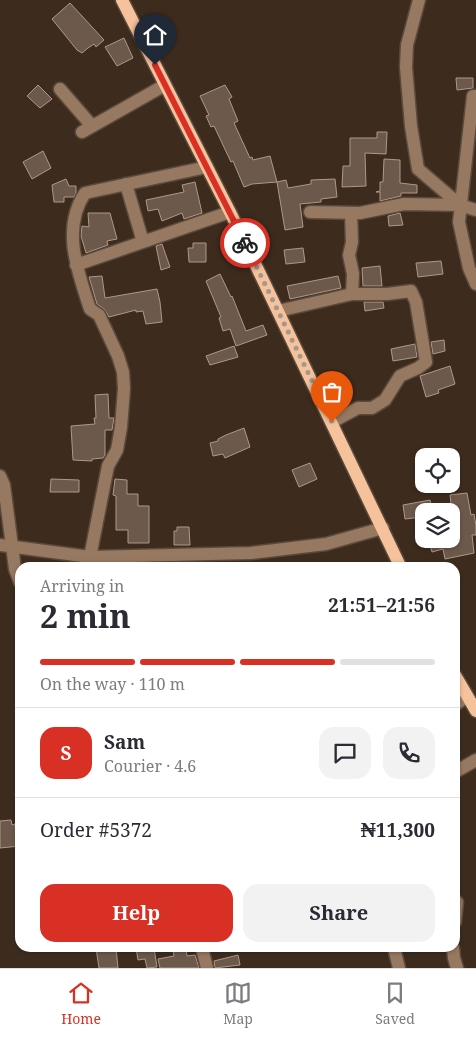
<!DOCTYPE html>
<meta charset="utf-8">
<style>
body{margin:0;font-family:"Noto Serif",serif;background:#f2f2f3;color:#2b2b33;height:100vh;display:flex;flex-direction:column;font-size:19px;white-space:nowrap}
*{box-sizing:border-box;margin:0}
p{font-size:16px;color:#7c7c81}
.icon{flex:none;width:28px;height:28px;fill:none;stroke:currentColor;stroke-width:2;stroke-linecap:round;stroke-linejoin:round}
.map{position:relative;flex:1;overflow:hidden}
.side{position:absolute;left:15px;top:562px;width:445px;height:390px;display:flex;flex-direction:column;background:#fff;border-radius:15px;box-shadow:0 1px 4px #0004}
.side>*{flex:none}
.controls{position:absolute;left:415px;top:448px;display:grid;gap:10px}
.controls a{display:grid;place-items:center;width:45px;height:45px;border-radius:10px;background:#fff;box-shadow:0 1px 4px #0004;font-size:25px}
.pin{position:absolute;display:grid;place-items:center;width:42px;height:42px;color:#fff;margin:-51px -21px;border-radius:50% 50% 50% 0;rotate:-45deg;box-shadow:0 0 5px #0007}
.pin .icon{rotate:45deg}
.courier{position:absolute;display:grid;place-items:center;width:50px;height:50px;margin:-25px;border:4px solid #d93025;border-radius:50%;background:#fff;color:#222;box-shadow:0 1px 6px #0007}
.headline em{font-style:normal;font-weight:700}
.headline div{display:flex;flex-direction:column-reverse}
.headline{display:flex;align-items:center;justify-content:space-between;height:85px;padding:0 25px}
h1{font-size:32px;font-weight:700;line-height:38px}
.bar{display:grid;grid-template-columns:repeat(4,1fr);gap:8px 5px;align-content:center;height:60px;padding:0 25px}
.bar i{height:6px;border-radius:4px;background:#e1e1e2}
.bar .selected{background:#d93025}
.bar p{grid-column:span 4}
.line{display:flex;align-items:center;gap:12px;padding:0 25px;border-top:1px solid #e1e1e2}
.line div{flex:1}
.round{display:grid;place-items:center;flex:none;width:52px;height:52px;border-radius:15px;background:#f2f2f3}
.cta{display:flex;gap:10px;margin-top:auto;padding:10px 25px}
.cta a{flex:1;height:58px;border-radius:15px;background:#d93025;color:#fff;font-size:20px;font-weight:700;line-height:58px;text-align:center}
.cta a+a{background:#f2f2f3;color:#2b2b33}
.menu{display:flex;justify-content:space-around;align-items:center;height:70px;border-top:1px solid #e1e1e2;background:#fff;font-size:14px;color:#7c7c81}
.menu a{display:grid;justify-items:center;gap:2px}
.menu .selected{color:#d93025}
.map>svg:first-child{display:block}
.building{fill:#6d594b;stroke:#ae9889}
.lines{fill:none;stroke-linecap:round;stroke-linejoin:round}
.minor-casing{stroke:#5a4a3d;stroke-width:15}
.major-casing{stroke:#5a4a3d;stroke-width:15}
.minor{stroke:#977860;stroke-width:12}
.major{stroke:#f6c29b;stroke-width:12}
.done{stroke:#a4978c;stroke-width:5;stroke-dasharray:0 9}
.route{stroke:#d93025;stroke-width:6}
</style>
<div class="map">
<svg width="476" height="968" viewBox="0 0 476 968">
<rect width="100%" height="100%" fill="#3d2c1e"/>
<path class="building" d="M70 3 104 40 96 47 94 44 88 48 82 53 77 50 52 19Z
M124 38 133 58 117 66 105 47Z
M456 78H473V88L457 90Z
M38 85 52 99 40 108 27 96Z
M225 85 232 97 229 99 238 121 234 123 250 158 252 157 253 160 270 156 277 182 252 184 244 187 233 161 231 162 214 126 211 127 206 116 209 115 200 96Z
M377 132H387L386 154 365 153 366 186 342 187 343 166H350V138H377Z
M43 151 51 168 32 179 23 162Z
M384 159 400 160V183L417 185V193H401V196L380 201V192H376L380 191V182H383Z
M66 179 69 186H76V193L74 197H64V202H54L52 185Z
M335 179 337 197 321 199V202L300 204 303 227 285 230 277 182 286 180 288 188 311 184V180Z
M195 182 202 213 184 219 182 213 162 221 158 209 148 211 146 200 184 192 182 185Z
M88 213H110L117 239 107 241 108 245 86 253 81 236 82 226 89 227Z
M400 213 403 225 389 226 388 216Z
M193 243H206V262H189L188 248H193Z
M162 244 170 267 161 270 156 246Z
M303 248 305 262 286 264 284 250Z
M441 261 443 274 418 277 416 263Z
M380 266 382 286H363L362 268Z
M220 274 231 297 232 296 246 331 263 325 267 335 236 346 230 329 223 331 219 318 221 317 206 281Z
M102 276 105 298 157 289 160 302 162 322 146 324 143 311 136 312V310L109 317 104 309 97 304 89 277Z
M338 276 341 288 290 299 287 286Z
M364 302H383L384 308 365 311Z
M444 340 445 351 433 354 431 342Z
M415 344 417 357 393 361 391 349Z
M234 346 238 357 210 365 206 356Z
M450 366 455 384 438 390 439 393 426 397 420 376Z
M108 394 109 418H114L112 430H105V455L103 458 92 459V461L73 460 71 426 95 424 94 418H96L95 395Z
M244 428 250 447 225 458 223 454 213 456 210 443 218 441V439L226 435Z
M310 463 317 479 299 487 292 470Z
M51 479 79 480V492H50Z
M115 479 127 480V494H138V506H149V543H128V530H116V496L113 495Z
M467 493 471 515 474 514 476 526V535H472L474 553 445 559 443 549 432 552 428 539H451V530H454L450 495Z
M430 500 432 511H421L422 517 405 519 403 505Z
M177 527H189L190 545H174V531H177Z
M11 820 12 825 15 824 16 834 20 833V846L0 848V821Z
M96 948H116L118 968H99Z
M136 948H154L157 967 147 968 145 959 138 960Z
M173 948H186L187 956 195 955 199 968H160L158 959 174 956Z
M238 955 240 965 215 968 214 961Z"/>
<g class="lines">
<defs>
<path id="minor" d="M419 0 407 45 406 67 411 126 418 169 460 205 476 210
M60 89 92 126
M476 96H473L459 222 469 268 476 284
M82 132 165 85
M126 184 143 242
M310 212 360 213 404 204 460 205
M76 265 230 212
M278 311 352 294 353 274 349 255 352 242 351 213
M332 422 358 408H372L385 400 400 376 418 368 426 362 416 302 411 291 387 294H352
M0 476 4 485 15 569 20 582
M0 545 90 557 251 553 326 544 383 528
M90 557 108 466 117 450 121 427 124 389 123 372 118 356 99 315 90 309C78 272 61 229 85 193L207 167
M455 705 467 696
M455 772 476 760
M455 922 457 902
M202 948 207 968
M394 948 399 968
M453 948 454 958 457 968"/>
<path id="major" d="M122 0 238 228 401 568
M455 675 476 711"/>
</defs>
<use href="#minor" class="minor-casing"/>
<use href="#major" class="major-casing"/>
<use href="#minor" class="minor"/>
<use href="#major" class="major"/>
</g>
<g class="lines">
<path class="done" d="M245 243 332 422"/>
<path class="route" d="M155 65 245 243"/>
</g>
</svg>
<div class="controls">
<a><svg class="icon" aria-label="locate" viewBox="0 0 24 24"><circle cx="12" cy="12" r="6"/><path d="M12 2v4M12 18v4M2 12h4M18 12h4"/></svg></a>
<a><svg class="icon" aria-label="layers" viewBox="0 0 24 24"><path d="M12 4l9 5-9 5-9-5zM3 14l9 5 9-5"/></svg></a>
</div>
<div class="pin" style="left:332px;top:422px;background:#ea580c"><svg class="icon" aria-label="bag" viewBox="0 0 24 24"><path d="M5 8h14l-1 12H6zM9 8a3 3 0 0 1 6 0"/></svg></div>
<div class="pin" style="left:155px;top:65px;background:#1f2937"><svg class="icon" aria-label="home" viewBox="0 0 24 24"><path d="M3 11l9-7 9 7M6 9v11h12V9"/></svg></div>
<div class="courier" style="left:245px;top:243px"><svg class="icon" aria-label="bike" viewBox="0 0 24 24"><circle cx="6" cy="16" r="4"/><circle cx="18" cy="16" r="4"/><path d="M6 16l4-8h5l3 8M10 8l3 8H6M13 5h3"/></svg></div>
<section class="side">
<div class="headline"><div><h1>2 min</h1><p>Arriving in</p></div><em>21:51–21:56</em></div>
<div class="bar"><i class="selected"></i><i class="selected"></i><i class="selected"></i><i></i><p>On the way · 110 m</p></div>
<div class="line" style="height:90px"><b class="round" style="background:#d93025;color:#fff">S</b><div><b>Sam</b><p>Courier · 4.6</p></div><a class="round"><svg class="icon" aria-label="chat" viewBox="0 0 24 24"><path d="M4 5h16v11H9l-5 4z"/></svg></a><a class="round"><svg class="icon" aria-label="phone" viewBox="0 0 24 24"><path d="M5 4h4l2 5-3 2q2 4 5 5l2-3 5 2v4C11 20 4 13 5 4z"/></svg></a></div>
<div class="line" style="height:65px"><div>Order #5372</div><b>₦11,300</b></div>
<div class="cta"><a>Help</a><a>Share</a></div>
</section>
</div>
<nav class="menu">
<a class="selected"><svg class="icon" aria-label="home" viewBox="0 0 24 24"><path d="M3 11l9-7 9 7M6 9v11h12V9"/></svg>Home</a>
<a><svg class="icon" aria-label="map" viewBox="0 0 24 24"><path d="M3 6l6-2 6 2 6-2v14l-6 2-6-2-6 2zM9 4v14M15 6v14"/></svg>Map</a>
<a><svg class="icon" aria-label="saved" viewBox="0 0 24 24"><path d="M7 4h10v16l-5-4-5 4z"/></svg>Saved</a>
</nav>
